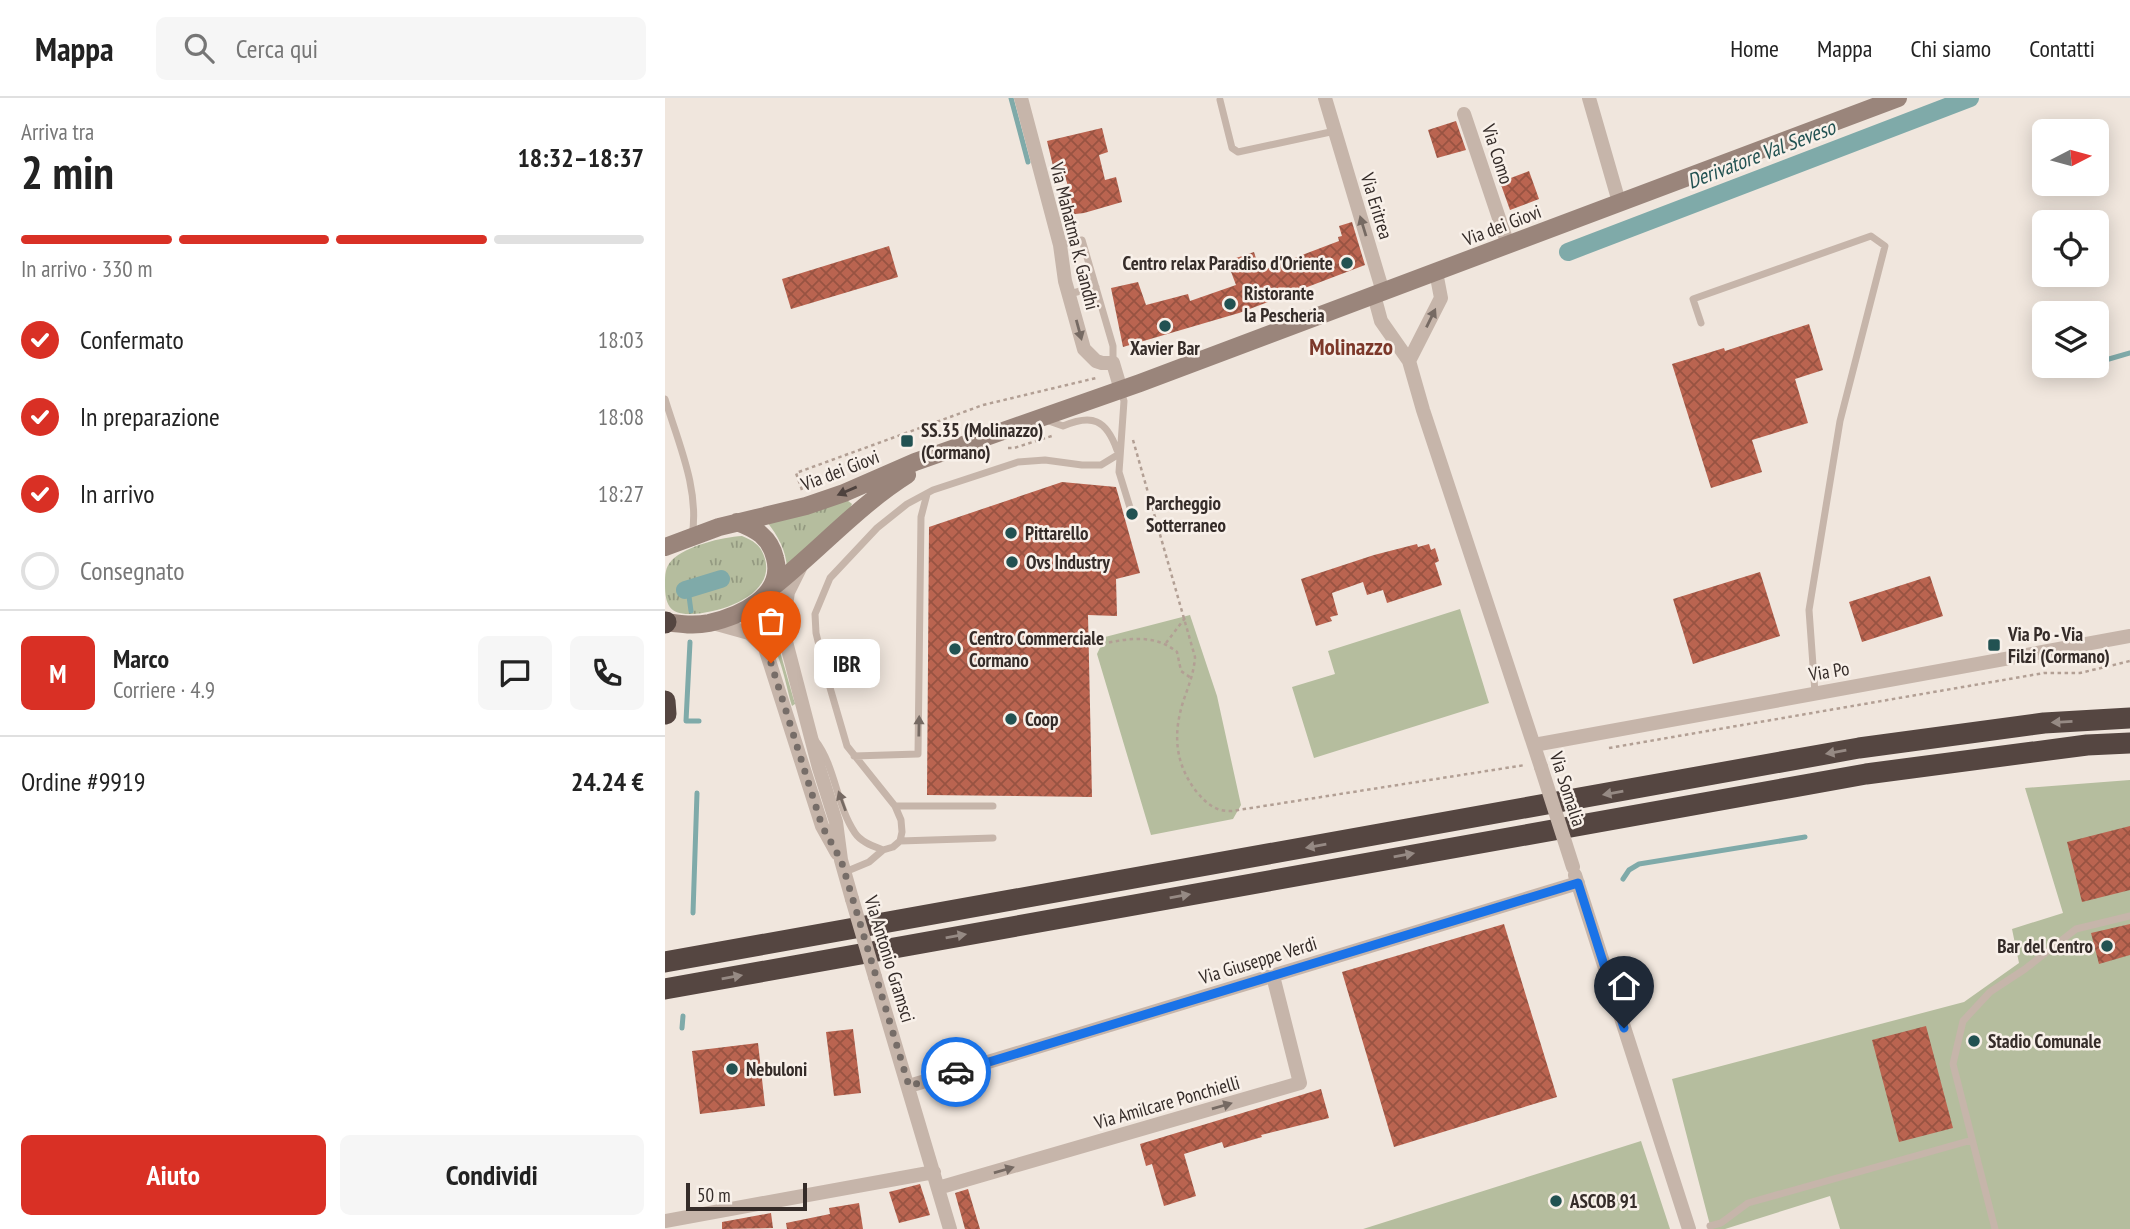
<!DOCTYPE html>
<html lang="it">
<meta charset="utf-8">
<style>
body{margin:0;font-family:"PT Sans Narrow",sans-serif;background:#f6f6f6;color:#222;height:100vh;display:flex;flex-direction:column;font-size:26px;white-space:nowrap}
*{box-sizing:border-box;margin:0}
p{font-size:23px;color:#767676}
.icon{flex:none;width:38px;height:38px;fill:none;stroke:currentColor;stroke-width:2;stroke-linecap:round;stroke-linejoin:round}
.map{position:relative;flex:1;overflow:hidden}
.panel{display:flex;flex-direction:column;background:#fff;width:665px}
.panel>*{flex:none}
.needle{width:46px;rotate:84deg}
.tools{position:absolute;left:1367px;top:21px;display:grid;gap:14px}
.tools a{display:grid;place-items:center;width:77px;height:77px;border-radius:10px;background:#fff;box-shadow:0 4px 18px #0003;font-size:35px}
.scale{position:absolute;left:21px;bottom:18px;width:121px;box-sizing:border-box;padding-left:7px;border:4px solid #352c29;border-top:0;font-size:19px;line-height:24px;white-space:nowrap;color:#352c29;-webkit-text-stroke:5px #f8f0e9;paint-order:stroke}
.pin{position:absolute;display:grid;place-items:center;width:60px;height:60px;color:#fff;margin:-72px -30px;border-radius:50% 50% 50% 0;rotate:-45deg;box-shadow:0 0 7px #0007}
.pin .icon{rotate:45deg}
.courier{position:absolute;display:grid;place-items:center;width:70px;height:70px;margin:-35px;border:5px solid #1a73e8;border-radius:50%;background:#fff;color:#222;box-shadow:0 2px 9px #0007}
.bubble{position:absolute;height:49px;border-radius:10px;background:#fff;box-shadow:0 4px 18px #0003;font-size:23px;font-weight:600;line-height:49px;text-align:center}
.summary em{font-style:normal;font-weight:600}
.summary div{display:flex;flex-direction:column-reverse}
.summary{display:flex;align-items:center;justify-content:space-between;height:119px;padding:0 21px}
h1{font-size:46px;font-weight:600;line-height:52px}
.bar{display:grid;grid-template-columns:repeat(4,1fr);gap:10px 7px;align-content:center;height:84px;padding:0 21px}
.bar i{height:9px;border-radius:5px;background:#e0e0e0}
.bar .active{background:#d93025}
.bar p{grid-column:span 4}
.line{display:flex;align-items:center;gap:18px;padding:0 21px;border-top:2px solid #e0e0e0}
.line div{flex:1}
.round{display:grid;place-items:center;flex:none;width:74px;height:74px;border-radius:10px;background:#f6f6f6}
ol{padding:0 21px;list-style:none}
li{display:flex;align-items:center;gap:21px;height:77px}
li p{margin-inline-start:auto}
li .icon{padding:7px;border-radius:50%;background:#d93025;color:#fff;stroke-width:4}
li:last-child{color:#767676}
li i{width:38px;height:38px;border:4px solid #e0e0e0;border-radius:50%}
.primary-button{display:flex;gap:14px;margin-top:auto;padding:14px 21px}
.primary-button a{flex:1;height:80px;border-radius:10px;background:#d93025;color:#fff;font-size:28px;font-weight:600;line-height:80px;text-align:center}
.primary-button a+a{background:#f6f6f6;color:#222}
header{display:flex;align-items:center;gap:42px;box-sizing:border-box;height:98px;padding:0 35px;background:#fff;border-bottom:2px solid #e0e0e0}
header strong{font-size:33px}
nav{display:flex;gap:38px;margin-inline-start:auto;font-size:24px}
.search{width:490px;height:63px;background:#f6f6f6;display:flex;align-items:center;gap:18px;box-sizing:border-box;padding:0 24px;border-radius:10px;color:#767676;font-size:26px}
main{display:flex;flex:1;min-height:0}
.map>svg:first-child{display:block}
.grass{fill:url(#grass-tufts)}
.green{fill:#b5bd9e}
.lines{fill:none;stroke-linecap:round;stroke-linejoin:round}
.stream{stroke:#7faaa9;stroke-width:5}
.canal{stroke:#7faaa9;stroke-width:18}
.building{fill:url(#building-cross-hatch)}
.path{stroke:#b29f94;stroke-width:2.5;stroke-dasharray:3.5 3.5;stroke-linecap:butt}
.lane{stroke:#c6b5aa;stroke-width:7}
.street{stroke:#c6b5aa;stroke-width:14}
.secondary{stroke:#9a857b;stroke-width:18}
.highway{stroke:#554641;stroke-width:21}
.street-bridge{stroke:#c6b5aa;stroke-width:14}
.oneway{fill:#766a63}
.oneway2{fill:#4e423e}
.oneway3{fill:#968a84}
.done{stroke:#766d68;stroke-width:7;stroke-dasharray:0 12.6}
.route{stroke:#1a73e8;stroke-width:9}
.poi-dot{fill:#225252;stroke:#f8f0e9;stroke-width:2.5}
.labels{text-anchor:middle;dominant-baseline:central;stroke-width:5;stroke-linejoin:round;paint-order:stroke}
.street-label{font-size:19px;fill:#352c29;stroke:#f8f0e9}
.poi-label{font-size:19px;font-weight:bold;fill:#352c29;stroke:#f8f0e9;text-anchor:start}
.water-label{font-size:21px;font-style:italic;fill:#225252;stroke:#f8f0e9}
.quarter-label{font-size:23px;font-weight:bold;fill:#7c382a;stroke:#f8f0e9}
</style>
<header>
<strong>Mappa</strong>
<div class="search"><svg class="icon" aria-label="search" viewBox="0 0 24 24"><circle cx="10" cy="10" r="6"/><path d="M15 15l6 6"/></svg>Cerca qui</div>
<nav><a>Home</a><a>Mappa</a><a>Chi siamo</a><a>Contatti</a></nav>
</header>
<main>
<section class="panel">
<div class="summary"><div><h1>2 min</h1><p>Arriva tra</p></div><em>18:32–18:37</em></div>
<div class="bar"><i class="active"></i><i class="active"></i><i class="active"></i><i></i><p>In arrivo · 330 m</p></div>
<ol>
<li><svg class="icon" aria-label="check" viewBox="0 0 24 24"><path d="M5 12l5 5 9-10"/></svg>Confermato<p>18:03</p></li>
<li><svg class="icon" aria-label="check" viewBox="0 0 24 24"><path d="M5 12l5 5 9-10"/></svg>In preparazione<p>18:08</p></li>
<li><svg class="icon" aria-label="check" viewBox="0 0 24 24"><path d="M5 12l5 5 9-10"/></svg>In arrivo<p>18:27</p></li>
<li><i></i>Consegnato</li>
</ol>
<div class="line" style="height:126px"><b class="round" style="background:#d93025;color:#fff">M</b><div><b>Marco</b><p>Corriere · 4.9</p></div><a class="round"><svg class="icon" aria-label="chat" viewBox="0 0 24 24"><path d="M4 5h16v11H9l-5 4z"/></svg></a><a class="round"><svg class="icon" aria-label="phone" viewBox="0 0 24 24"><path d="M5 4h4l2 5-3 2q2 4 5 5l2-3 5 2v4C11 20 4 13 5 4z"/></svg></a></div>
<div class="line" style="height:91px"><div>Ordine #9919</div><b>24.24 €</b></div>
<div class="primary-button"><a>Aiuto</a><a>Condividi</a></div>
</section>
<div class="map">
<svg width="1465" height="1131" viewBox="0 0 1465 1131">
<defs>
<pattern id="grass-tufts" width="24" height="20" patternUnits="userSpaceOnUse" patternTransform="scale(1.75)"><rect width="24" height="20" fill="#b5bd9e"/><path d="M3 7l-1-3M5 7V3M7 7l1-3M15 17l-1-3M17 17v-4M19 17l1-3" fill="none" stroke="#949a81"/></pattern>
<pattern id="building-cross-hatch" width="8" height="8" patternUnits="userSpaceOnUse" patternTransform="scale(1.75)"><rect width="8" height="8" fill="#ba6450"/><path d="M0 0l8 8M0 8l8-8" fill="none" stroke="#985342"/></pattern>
</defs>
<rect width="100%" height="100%" fill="#f0e6dd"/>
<path class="grass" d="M182 402 187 406 184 412 122 470C121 452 113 438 102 424Z
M77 438C88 443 95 446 99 458 113 496 57 515 27 516 5 517 0 507 0 487 0 477 0 469 7 462 21 448 57 439 77 438Z
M104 509 107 512 116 557 130 606 127 608C118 578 114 534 81 524L82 519Z"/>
<path class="green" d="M795 511 824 605 649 660 627 589 670 576 663 553Z
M525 517 552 598 576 707 568 721 486 737 432 556 440 539Z
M1465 682V1131H1175L1165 1098 1060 1131H1046L1007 981 1299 904 1354 865 1347 831 1398 815 1360 690Z
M976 1043 1005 1131H698Z"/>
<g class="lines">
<path class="stream" d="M346 0 363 64
M1444 261 1465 255
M23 491 26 513
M25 544 21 623H34
M958 781 964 772 974 766 1140 739
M28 815 32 695
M17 930 18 918"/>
<path class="canal" d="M903 154 1305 0
M20 492 56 481"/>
</g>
<path class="building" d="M791 23 801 52 772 60 763 32Z
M437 30 443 54 434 57 440 82 451 79 457 104 419 115 402 117 396 93 404 91 396 66 388 68 382 43Z
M864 73 874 101 845 112 835 84Z
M687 124 700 167 574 215 458 249 446 190 473 184 481 207 523 196 525 203 571 187 562 163 589 154 595 173 674 143 673 139 677 138 674 128Z
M224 148 233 179 126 211 117 181Z
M1144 226 1158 272 1130 281 1143 325 1087 342 1097 374 1046 390 1007 266 1059 250 1060 253Z
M397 384 451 389 475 475 451 481 452 518 423 517 427 699 262 697 264 429Z
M752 446 753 449 764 446 766 452 770 450 774 463 770 465 777 487 722 505 718 492 702 497 698 484 667 495 673 517 665 519 667 523 651 528 636 481 709 457Z
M1095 474 1115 538 1028 566 1008 501Z
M1265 478 1278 518 1197 544 1184 504Z
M1465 728V792L1417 804 1402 744Z
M839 826 892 999 729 1049 677 874Z
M1465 826V857L1434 866 1426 835Z
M1261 928 1288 1030 1234 1044 1207 942Z
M188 931 196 995 169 998 161 934Z
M93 945 100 1008 35 1016 27 953Z
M656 991 664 1020 596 1037 597 1039 559 1050 557 1044 519 1056 531 1098 499 1108 487 1066 481 1068 475 1046Z
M255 1086 265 1117 234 1125 224 1094Z
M303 1091 315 1131H300L290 1095Z
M194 1105 198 1131H122L121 1125 165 1116 164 1110Z
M106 1115 108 1130 57 1131V1124Z"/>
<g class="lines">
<path class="path" d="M468 342 530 559C529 574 524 587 519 601 508 634 509 664 531 693 541 705 550 714 567 713L860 667
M343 350H349L390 337
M137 392 131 375 318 307 431 280
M501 545 520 520
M437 546C464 540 490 536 512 554L516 573 526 580
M944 650 1379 575H1415L1465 563"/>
<path class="lane" d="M555 2 567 50 573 54 670 33
M395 147 417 142 448 248V265
M404 196 431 189
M1036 225 1028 201 1206 138 1220 148 1175 323 1144 512 1150 595
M456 293 459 303 454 374 467 416
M0 301C13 344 35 392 27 438
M381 322 398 328C427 316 441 321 452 352
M150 642C171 669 171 707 190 735 196 744 208 748 218 752
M189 658 253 656 256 419 262 396
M230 708H328
M235 743 328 740
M180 774 204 764 218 752 228 749 235 743 237 734 236 722 230 708 182 648 161 576 151 535 150 516 165 480 212 430 242 406 268 392 353 364 380 362 417 367H436L454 356
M1045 1128 1056 1125 1083 1105 1307 1042
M1330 1131 1288 966 1298 923 1325 894 1360 871 1411 831 1465 818"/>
<path class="street" d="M356 0 395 147 400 183 419 251 431 263 437 265H448L456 292
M660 0 718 194
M924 0 954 104
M799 16 843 147
M709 197 716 223 744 263 758 312 876 669
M744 263 776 200 771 174
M107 490 154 670 171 724 176 762 187 801
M119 520 123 494 135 470
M48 525 84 535 100 550 157 728 172 755
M869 647 1465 538
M910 777 1024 1131
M210 879 285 1131
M244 988 913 785
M273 1090 635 985 608 878
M0 1123 269 1074"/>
<path class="secondary" d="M0 449 54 429 141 408 179 395 250 364 475 285 1233 0
M109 488C154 452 193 408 242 377
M0 524C15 526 29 528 44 525 75 518 120 498 110 460 105 439 91 431 72 424"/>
<path class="highway" d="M0 525 1 524
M0 603 1 616
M0 864 1194 650 1379 625 1465 620
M0 891 1201 676 1422 647 1465 645"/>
<path class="street-bridge" d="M876 669 908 769
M187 801 210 879"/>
</g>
<defs><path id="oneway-solid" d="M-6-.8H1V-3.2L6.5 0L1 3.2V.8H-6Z" transform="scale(1.75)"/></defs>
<g class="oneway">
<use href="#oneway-solid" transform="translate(698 128) rotate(-107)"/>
<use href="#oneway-solid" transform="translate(766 220) rotate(-64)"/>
<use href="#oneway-solid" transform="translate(414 232) rotate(75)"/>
<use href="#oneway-solid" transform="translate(254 628) rotate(-89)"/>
<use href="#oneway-solid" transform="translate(177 703) rotate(-110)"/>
<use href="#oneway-solid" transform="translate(557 1008) rotate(-16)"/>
<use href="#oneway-solid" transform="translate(339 1072) rotate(-16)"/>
</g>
<use class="oneway2" href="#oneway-solid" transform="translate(182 393) rotate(157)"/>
<g class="oneway3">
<use href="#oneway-solid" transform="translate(1397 624) rotate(177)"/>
<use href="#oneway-solid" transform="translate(1171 654) rotate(170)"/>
<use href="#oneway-solid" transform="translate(948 695) rotate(170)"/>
<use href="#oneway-solid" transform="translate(651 748) rotate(170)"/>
<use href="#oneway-solid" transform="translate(739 757) rotate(-10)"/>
<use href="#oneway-solid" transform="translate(515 798) rotate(-10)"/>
<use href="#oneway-solid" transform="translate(291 838) rotate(-10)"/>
<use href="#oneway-solid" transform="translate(67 879) rotate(-10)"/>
</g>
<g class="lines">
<path class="done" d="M106 565 157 728 176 762 244 988 291 974"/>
<path class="route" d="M291 974 913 785 959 930"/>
</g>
<g class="poi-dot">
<circle cx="682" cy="165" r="7"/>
<circle cx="565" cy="206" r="7"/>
<circle cx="500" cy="228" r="7"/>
<rect x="235" y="336" width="14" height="14" rx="3.5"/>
<circle cx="467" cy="416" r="7"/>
<circle cx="346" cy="435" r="7"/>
<circle cx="347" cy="464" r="7"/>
<rect x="1322" y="540" width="14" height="14" rx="3.5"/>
<circle cx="290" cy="551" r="7"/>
<circle cx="346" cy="621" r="7"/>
<circle cx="1442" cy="848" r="7"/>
<circle cx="1309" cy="943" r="7"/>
<circle cx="67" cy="971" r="7"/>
<circle cx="891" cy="1103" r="7"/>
</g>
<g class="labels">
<g class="street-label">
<text transform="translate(833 56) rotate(72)">Via Como</text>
<text transform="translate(712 108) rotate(73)">Via Eritrea</text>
<text transform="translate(837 127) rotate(-21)">Via dei Giovi</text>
<text transform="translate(410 138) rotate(76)">Via Mahatma K. Gandhi</text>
<text transform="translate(175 372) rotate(-21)">Via dei Giovi</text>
<text transform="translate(1164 573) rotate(-9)">Via Po</text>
<text transform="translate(903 691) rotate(72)">Via Somalia</text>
<text transform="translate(225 861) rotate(73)">Via Antonio Gramsci</text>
<text transform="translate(593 862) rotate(-17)">Via Giuseppe Verdi</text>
<text transform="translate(502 1004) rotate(-16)">Via Amilcare Ponchielli</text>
</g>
<g class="poi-label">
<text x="668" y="165" text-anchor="end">Centro relax Paradiso d'Oriente</text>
<text x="579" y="195">Ristorante<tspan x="579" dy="22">la Pescheria</tspan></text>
<text x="500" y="250" text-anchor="middle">Xavier Bar</text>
<text x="256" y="332">SS.35 (Molinazzo)<tspan x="256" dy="22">(Cormano)</tspan></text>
<text x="481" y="405">Parcheggio<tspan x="481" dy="22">Sotterraneo</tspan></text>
<text x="360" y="435">Pittarello</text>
<text x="361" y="464">Ovs Industry</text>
<text x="1343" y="536">Via Po - Via<tspan x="1343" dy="22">Filzi (Cormano)</tspan></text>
<text x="304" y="540">Centro Commerciale<tspan x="304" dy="22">Cormano</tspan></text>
<text x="360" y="621">Coop</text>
<text x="1428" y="848" text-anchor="end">Bar del Centro</text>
<text x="1323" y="943">Stadio Comunale</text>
<text x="81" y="971">Nebuloni</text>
<text x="905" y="1103">ASCOB 91</text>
</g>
<g class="water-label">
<text transform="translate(1096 56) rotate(-21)">Derivatore Val Seveso</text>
</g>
<g class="quarter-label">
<text x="686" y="248">Molinazzo</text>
</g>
</g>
</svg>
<div class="tools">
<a><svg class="needle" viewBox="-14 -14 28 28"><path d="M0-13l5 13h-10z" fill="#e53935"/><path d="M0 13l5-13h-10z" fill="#767676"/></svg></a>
<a><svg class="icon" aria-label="locate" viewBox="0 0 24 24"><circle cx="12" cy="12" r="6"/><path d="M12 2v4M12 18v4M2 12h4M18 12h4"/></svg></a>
<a><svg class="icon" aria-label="layers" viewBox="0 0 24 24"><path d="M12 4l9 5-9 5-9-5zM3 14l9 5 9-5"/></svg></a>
</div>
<div class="scale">50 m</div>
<div class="pin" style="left:106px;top:565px;background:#ea580c"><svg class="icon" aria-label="bag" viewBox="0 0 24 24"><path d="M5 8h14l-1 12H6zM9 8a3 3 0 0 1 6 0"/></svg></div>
<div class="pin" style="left:959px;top:930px;background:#1f2937"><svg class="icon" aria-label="home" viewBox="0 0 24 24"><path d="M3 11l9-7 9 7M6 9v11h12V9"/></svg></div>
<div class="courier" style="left:291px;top:974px"><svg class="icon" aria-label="car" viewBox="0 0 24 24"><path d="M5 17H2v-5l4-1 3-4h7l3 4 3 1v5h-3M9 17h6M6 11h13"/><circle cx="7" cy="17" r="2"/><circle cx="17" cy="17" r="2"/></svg></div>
<div class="bubble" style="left:149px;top:541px;width:66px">IBR</div>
</div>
</main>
